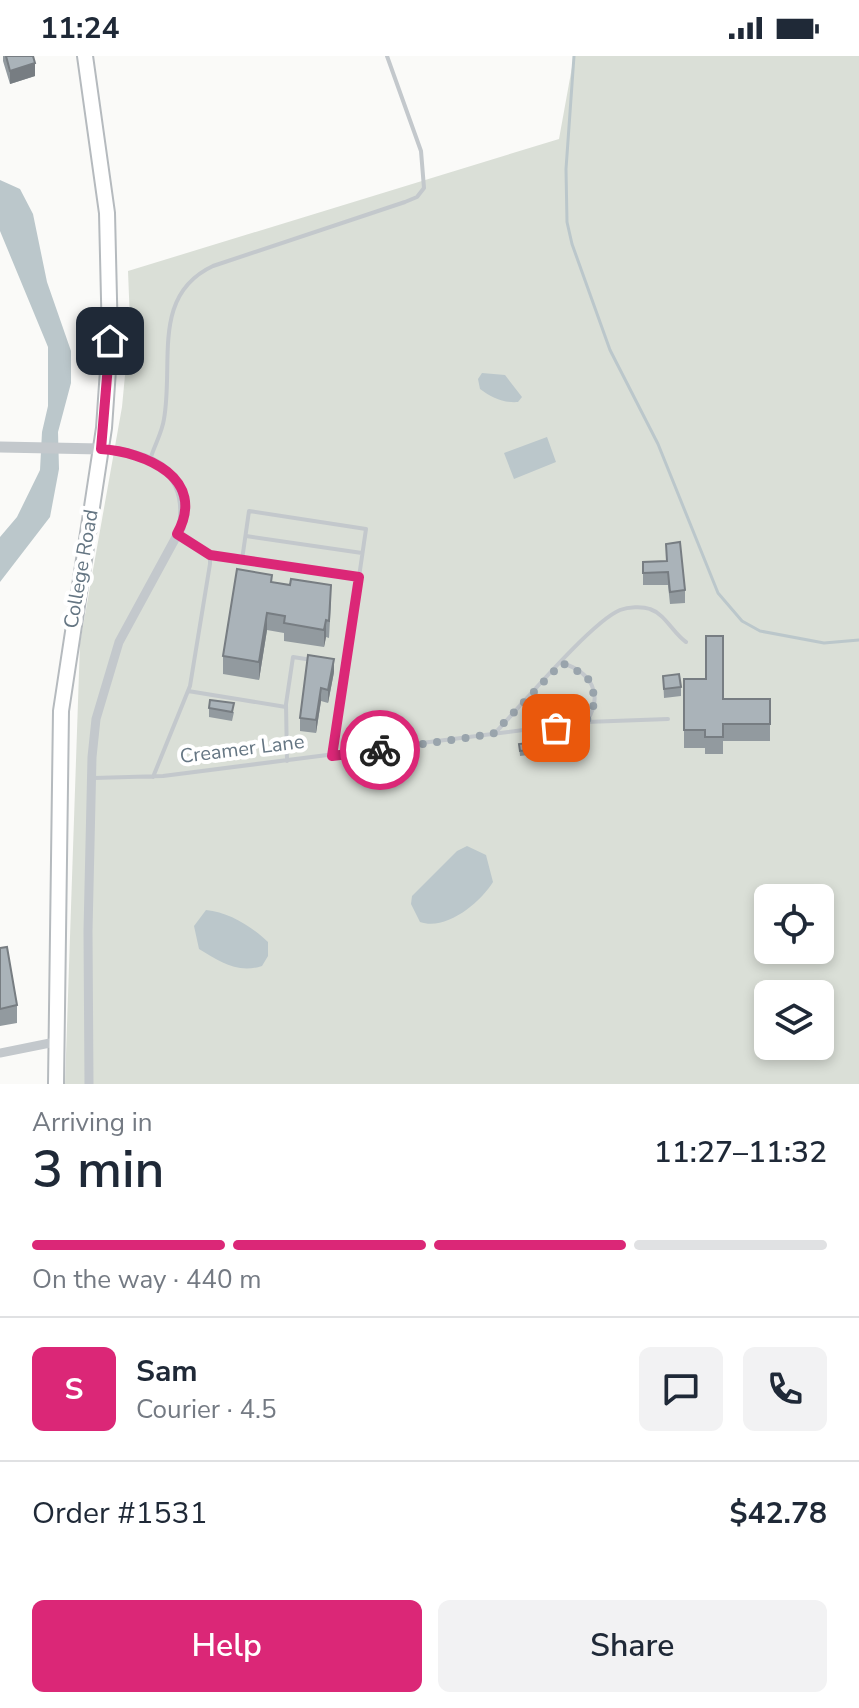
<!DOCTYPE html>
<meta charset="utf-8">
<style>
body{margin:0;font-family:"Nunito Sans",sans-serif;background:#f2f2f3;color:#1f2937;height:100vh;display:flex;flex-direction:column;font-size:30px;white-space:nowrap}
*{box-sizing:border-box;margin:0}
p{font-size:26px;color:#747a83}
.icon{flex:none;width:44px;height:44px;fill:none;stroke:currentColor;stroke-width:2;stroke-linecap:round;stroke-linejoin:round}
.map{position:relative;height:1028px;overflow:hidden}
.details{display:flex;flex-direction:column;background:#fff;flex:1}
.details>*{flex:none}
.buttons{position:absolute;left:754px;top:828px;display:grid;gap:16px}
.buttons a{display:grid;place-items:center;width:80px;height:80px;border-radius:12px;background:#fff;box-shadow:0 4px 12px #0003;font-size:40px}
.pin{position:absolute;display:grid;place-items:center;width:68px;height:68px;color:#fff;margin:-34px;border-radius:16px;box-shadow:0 4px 12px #0006}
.courier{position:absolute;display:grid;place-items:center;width:80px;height:80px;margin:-40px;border:6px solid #db2777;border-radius:50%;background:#fff;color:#222;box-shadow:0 2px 10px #0007}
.head em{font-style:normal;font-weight:600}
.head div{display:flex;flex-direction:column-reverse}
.head{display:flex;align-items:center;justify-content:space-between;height:136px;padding:0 32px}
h1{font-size:52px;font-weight:600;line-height:60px}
.bar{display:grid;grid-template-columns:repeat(4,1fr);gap:12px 8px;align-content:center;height:96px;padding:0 32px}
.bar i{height:10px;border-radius:6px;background:#e0e1e3}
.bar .current{background:#db2777}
.bar p{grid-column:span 4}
.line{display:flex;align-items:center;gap:20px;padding:0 32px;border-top:2px solid #e0e1e3}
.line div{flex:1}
.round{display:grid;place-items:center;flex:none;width:84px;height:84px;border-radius:12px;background:#f2f2f3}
.cta{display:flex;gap:16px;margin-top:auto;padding:16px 32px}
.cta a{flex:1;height:92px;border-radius:12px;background:#db2777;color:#fff;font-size:32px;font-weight:600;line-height:92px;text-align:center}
.cta a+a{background:#f2f2f3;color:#1f2937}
.status{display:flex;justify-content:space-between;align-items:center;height:56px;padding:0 40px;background:#fff;direction:ltr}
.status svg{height:22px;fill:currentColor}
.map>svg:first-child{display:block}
.green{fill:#dadfd7;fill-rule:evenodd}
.water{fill:#bbc7cb}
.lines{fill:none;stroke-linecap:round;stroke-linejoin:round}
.stream{stroke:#bbc7cb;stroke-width:3}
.primary-casing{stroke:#b5babe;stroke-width:18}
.service{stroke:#c3c8cc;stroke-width:4}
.minor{stroke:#c3c8cc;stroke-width:9}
.tertiary{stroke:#c3c8cc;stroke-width:11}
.primary{stroke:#fff;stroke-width:14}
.wall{fill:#929a9f}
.shaded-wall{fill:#777d82}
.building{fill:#aab3b9;stroke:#777d82;stroke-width:2}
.done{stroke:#99a4ac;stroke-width:8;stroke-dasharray:0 14.4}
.route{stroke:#db2777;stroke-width:10}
.labels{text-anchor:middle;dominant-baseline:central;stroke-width:8;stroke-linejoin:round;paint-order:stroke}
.street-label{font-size:20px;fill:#657683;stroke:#fff}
</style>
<div class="status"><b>11:24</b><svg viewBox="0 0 49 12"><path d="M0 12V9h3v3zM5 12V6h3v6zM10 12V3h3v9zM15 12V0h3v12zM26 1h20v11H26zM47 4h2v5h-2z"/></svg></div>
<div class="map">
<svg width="859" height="1028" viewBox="0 0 859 1028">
<rect width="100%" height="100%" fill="#fafaf8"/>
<path class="green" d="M574 0H859V1028H65L80 587 122 351 130 266 128 215 559 83ZM768 842H820V894H768ZM768 938H820V990H768Z"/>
<path class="water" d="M0 124 20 133 33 158 47 226 71 295V327L58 376 59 413 50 461 0 526V481L17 461 40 414 42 376 48 350V291L0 175Z
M482 317 505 319 522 341 518 346C503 347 492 342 480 333L478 323Z
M547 381 556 406 514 423 504 397Z
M467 790 486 799 493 826C480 847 446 875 420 866L411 848 412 840 457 795Z
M206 854C229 856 252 871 268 886V900L262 910C237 918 219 905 199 893L194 870Z"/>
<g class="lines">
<path class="stream" d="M574 0 566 113 567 166 572 188 610 294 658 388 718 537 742 565 760 575 824 587 859 584"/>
<defs>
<path id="primary" d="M56 1028 61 655 104 372 110 285 107 157 85 0"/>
</defs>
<use href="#primary" class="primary-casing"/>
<path class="service" d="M150 404C154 390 162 377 164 363 174 306 151 239 213 210L405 146 417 141 424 132 421 95 387 0
M246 480 362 497
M210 499 359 521 332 699
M242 504 249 455 366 473 359 521
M562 607C591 616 604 638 587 665
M188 635 286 651
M495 677C520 651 591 566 620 554 628 551 642 550 650 553 665 558 673 577 686 586
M287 705 286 648 293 601 312 604
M153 721 190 630 210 508V499L178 479
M94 722 163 720 586 666 668 663"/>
<path class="minor" d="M0 997 55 986
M89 1028 88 875 92 701 96 663 119 586 181 472C192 414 150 397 101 393"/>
<path class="tertiary" d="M0 391 101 393"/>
<use href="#primary" class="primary"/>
</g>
<path class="wall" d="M3 0H33L35 20 10 28 3 5Z
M666 488 685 534V547L670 548 668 529H643V506L666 505Z
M272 526 331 546 329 582 326 581 324 591 284 585V577L267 574 259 624 223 618V600Z
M334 616 328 647 321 645 316 677 300 675V662Z
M663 620 681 631V640L664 642Z
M684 623H706L723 643H770V685H723V698H705V692H684Z
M209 652 234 656 232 665 209 661Z
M527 687 528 699 520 700 519 688Z
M0 892 17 949V967L0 970Z"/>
<path class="shaded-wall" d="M35 7V20L10 28V15Z
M267 557V574L259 624V606Z
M326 564V581L324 591V574Z
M334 603V616L328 647V634Z
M321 632V645L316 677V664Z"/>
<path class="building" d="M6 0H33L35 7 10 15Z
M680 486 685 534 670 536 668 516 643 517V506L667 505 666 488Z
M237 513 272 519 271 526 290 529 291 523 331 529 329 565 326 564 324 574 284 567 285 560 267 557 259 606 223 600Z
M706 580H723V643H770V668H723V681H705V674H684V623H706Z
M308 599 334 603 328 634 321 632 316 664 300 662Z
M679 618 681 631 664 633 663 620Z
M210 644 234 647 232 656 209 652Z
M527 687 528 694 520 695 519 688Z
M7 891 17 949 0 953V892Z"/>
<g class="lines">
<path class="done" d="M380 694 493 678 562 607 587 620 596 644 586 666 556 672"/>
<path class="route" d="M110 285 101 393C145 396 208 422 177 478L210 499 359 521 332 700 380 694"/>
</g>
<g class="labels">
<g class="street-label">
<text transform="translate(81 513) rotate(-80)">College Road</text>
<text transform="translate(242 693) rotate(-7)">Creamer Lane</text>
</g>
</g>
</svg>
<div class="buttons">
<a><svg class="icon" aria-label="locate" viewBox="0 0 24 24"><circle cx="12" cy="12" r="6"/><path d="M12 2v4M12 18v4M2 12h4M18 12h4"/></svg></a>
<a><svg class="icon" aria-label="layers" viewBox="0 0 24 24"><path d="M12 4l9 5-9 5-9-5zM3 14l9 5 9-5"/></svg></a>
</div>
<div class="pin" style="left:556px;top:672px;background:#ea580c"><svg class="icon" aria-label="bag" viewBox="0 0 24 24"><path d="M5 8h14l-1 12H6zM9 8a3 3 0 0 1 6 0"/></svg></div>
<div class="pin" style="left:110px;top:285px;background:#1f2937"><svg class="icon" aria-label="home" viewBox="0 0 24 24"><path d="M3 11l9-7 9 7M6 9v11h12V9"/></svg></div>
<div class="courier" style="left:380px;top:694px"><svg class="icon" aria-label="bike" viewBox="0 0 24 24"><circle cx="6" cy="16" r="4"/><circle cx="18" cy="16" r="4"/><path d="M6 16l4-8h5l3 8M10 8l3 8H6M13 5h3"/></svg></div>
</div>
<section class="details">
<div class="head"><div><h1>3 min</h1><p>Arriving in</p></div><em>11:27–11:32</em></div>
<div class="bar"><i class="current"></i><i class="current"></i><i class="current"></i><i></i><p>On the way · 440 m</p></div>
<div class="line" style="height:144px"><b class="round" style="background:#db2777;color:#fff">S</b><div><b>Sam</b><p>Courier · 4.5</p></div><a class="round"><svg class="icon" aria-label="chat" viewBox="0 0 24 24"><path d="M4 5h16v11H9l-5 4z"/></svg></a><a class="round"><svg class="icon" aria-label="phone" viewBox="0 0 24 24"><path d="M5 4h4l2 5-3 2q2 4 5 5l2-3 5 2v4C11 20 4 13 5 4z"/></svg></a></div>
<div class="line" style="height:104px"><div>Order #1531</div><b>$42.78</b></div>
<div class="cta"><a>Help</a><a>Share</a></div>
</section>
